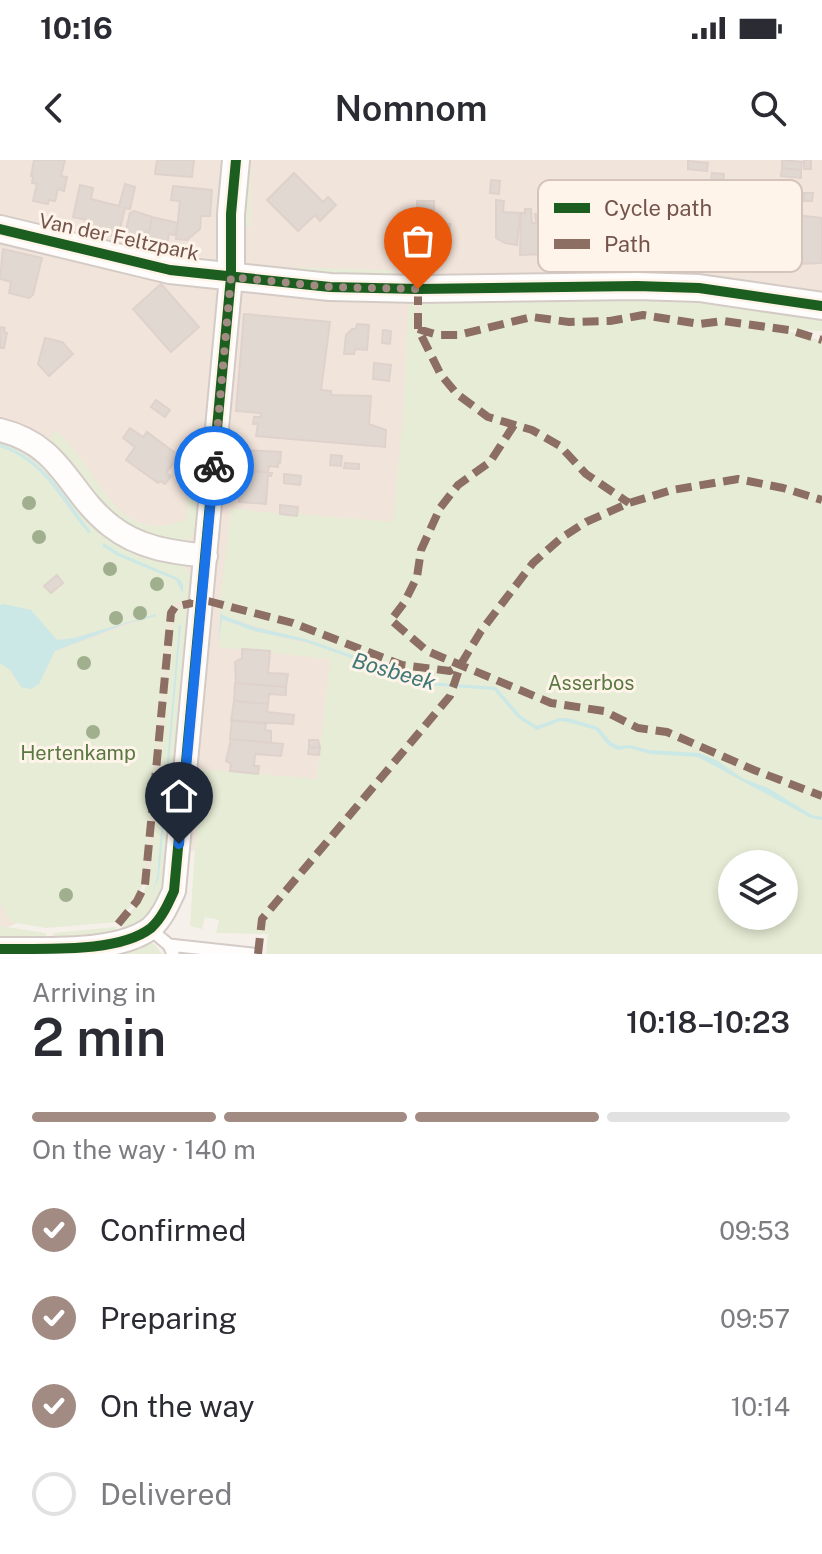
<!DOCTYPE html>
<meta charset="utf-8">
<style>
body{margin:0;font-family:"Public Sans",sans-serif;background:#f2f2f3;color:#2b2b33;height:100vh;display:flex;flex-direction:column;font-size:30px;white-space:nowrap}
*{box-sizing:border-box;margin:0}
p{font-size:26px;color:#7c7c81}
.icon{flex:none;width:44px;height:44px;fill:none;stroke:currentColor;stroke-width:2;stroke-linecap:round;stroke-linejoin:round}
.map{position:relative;height:794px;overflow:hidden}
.drawer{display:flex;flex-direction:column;background:#fff;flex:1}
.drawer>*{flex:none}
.fabs{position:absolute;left:718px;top:690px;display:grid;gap:16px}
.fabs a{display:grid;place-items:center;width:80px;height:80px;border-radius:50%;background:#fff;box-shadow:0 4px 12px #0003;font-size:40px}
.pin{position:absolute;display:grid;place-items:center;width:68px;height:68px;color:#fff;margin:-82px -34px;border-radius:50% 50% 50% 0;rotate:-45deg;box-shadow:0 0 8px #0007}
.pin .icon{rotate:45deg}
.courier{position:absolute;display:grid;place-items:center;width:80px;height:80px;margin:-40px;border:6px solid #1a73e8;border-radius:50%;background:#fff;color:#222;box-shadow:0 2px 10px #0007}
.summary em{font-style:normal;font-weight:600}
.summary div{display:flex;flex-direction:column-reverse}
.summary{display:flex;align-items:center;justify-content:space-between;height:136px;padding:0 32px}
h1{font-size:52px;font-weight:600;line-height:60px}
.bar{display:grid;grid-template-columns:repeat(4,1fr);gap:12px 8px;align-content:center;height:96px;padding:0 32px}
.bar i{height:10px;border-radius:6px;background:#e1e1e2}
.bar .on{background:#a28b82}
.bar p{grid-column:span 4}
ol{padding:0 32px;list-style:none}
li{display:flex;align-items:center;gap:24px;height:88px}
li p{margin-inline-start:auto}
li .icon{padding:8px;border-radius:50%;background:#a28b82;color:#fff;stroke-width:4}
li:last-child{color:#7c7c81}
li i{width:44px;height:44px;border:4px solid #e1e1e2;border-radius:50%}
.status{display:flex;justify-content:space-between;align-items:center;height:56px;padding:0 40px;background:#fff;direction:ltr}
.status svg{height:22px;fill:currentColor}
header{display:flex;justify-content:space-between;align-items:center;height:104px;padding:0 32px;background:#fff;font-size:36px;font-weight:600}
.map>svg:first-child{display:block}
.residential{fill:#f1e4da}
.green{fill:#e6ecd5;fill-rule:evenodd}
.water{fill:#cbe8e6}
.building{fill:#e2d8d2;stroke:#dfd2cc;stroke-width:2}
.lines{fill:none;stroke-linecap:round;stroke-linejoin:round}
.service-casing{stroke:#d4cbc7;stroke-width:15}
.minor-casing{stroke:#d4cbc7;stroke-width:26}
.tertiary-casing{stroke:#d4cbc7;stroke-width:30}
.service{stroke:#fefdfc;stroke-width:11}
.minor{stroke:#fefdfc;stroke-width:22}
.tertiary{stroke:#fefdfc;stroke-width:26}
.quiet{stroke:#8d6e63;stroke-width:8;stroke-dasharray:16 8;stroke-linecap:butt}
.cycleway-casing{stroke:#fff4ea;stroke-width:15}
.cycleway{stroke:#1b5e20;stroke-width:10}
.tree{fill:#a0af8e}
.done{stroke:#a28b82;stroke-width:8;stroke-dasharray:0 14.4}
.route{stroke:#1a73e8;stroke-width:10}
.labels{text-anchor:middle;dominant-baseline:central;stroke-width:6;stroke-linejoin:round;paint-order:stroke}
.street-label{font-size:20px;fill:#74544a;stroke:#fff4ea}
.park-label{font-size:20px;fill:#5a7942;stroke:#fff4ea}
.water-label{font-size:22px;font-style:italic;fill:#3f7778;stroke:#fff4ea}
.key{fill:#fff4ea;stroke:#d5c4ba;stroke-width:2}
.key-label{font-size:22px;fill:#74544a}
</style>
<div class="status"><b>10:16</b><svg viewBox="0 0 49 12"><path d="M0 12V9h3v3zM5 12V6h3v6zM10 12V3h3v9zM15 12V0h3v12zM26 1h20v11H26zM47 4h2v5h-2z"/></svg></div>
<header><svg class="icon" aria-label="back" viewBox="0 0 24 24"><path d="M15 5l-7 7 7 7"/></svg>Nomnom<svg class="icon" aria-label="search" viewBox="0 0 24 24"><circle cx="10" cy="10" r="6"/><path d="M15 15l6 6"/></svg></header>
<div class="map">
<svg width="822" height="794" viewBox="0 0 822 794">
<rect width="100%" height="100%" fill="#f6f0ea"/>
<path class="residential" d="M0 0H822V161L431 145 400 369 313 641 0 770Z"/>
<path class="green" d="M246 8H252C250 28 252 46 251 66H243Z
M297 107 395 111V118L297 113Z
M700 139 822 152V171L762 168 788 171 822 181V794H266L268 774 216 773 219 760 205 757 202 769 190 766 200 609 317 619 330 499 219 487 221 459 254 471 340 491C301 477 261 470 222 455L219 452 231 348 297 356 298 354 393 362 403 257 409 141 416 140V172L421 173 420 140ZM732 704H784V756H732Z
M55 270C92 298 110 371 162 366 171 365 177 364 186 359L193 281 203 282 195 370 192 378 184 382 132 372 98 344 99 338 55 284 47 285Z
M0 276 186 407 191 418 189 440 175 444 169 451 145 720 136 740 117 762 46 768 10 762 0 741V503L11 510 14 518H42L55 491 156 455 74 478 57 480 4 444 0 445V287C54 305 53 340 90 371 59 334 50 301 0 284Z
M188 444V448L193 449 166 732 145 759 122 774 121 763 140 741 150 715 173 451 178 447ZM179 465 159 717 153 734 157 717Z
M0 766 46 773V781H0Z
M116 767 117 776 53 780V773Z
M147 782 155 785 162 794H107Z"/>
<path class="water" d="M0 284C45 298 64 337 91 372L88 373C60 340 45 302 0 287Z
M104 383 119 393 178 418 183 424V434L176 420 118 396 102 386Z
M4 444 31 450 57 480 74 478 156 454V456L125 464 55 491 39 524 31 529 21 527 10 510 0 503V445Z
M221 451 222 455 254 467 306 479 428 522 496 527 521 556 537 566 559 558H568L598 567 611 582 619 586 630 585 650 590 699 593 718 601 742 618 768 628 812 655 822 657V660L811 658 698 597 650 594 629 588 618 590 608 585 596 570 567 562 560 561 537 570 518 558 494 530 427 525 306 482 254 471 222 459 218 482Z
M179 465H181L159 717 152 735 157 717Z"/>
<path class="building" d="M34 0H65L61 16 67 17 64 31 58 29 55 41 49 40 48 44 33 41 37 24 32 23 33 16H31Z
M157 0H194L192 17 155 14Z
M782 0 802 2 801 10 782 8Z
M804 0H811V9H804Z
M688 1 708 3 707 11 688 9Z
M782 8 801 10V18L781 16Z
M294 13 323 42 328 37 336 45 320 61 315 55 298 71 267 40Z
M712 13 724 14 723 25 711 24Z
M491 20 500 21 499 34 490 33Z
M125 24 135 27 130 49 125 48 118 77 84 69 86 60 73 57 80 25 93 28 91 39 119 46Z
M173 26 212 30 210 56H201L200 69 187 80 176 79 180 41 171 40Z
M804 33H813L812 41H804Z
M496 40 504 41 503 52 520 53 517 85 505 83 496 78Z
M417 41H434V64H450L448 95 418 96Z
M685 41 763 47 762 51 822 58V103L795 104V101L766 99V95L733 93V96L719 95 720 92 695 90V93L682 92Z
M525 49H531L532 63H536L535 54H542V57H547L546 94 520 95 521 53H525Z
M134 51 152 57 149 73 145 72 144 78 138 77 137 81 124 78 130 53Z
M152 57 178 63 175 75 169 74 167 84 161 83 160 87 147 84Z
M397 83H407V97L397 96Z
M3 89 42 98 33 135 29 138 9 133 11 122 0 119Z
M161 124 199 167 171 192 133 149Z
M244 154 330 162 321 230 331 231V235L371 236 369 264 386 270 385 287 256 276 258 264H253L254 257H261V253L236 251Z
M357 164 369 165 367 190 355 189 354 194H344L346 175 352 169H356Z
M0 167 5 168 4 172 7 173 4 188H0Z
M383 170 391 171 390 184 382 183Z
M45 178 62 182 73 194 49 216 38 204Z
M374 203 391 205 389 221 373 219Z
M156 240 170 250 165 257 151 247Z
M130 268 143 277 147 272 179 296 166 313 171 316 165 324 160 321 158 323 126 300 135 287 123 278Z
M243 290 281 292 280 303H278V307L269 306 268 312 241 310Z
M331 295 342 296 341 306 330 305Z
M345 303 359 304V309L344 308Z
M241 310 272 313 271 316H268L266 344 239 342Z
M284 314 301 316 300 325 284 323Z
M280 345 298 347 297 356 280 354Z
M57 415 63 423 51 433 44 426Z
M242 489 270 491 268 513 288 514 286 527 236 523 235 502 242 498Z
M235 523 286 527V535L269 534 268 544 234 541Z
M234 541 268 544 267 552 294 555 293 564 231 561Z
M232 560 266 564 265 570 271 571V583L230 579Z
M231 579 283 584 281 596 255 594 254 606H259L258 614 230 611 231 604 226 601Z
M309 580H318L320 588 309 587Z
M309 587 320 588 319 595 308 594Z"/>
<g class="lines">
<defs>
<path id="service" d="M150 769 169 785 173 794
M169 785 252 794"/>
<path id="minor" d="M0 270C64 286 67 332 111 366 139 388 171 392 206 396
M0 789C43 788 117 794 151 768 162 758 168 744 174 731L231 117"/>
<path id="tertiary" d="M0 69 170 110 330 127 418 129 637 126 699 128 822 146
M231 117V54L236 0"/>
</defs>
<use href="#service" class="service-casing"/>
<use href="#minor" class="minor-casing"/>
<use href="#tertiary" class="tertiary-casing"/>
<use href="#service" class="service"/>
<use href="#minor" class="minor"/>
<use href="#tertiary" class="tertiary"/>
<path class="quiet" d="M418 129V169L441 215 457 234 488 257 532 270 560 286 586 314 629 343
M418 169 438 175H458L532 157 569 162 610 161 643 155 700 164 723 161 789 170 822 180
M514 265 490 302 458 325 440 348 421 390 417 417 404 443 391 460 427 491 551 543 604 551 638 568 667 572 754 610 822 636
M208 441 293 463 402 505 450 511 461 504
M118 764 137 741 145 725 171 453 175 447 192 443V440
M258 794 262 759 450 536 461 504 481 471 533 403 561 378 586 362 629 343 672 330 738 319 783 328 822 340"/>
<defs>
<path id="cycleway" d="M0 69 170 110 330 127 418 129 637 126 699 128 822 146
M0 789C43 788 117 794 151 768 162 758 168 744 174 731L231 117V54L236 0"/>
</defs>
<use href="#cycleway" class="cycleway-casing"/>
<use href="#cycleway" class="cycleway"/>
</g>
<g class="tree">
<circle cx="29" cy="343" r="7"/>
<circle cx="39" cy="377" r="7"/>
<circle cx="110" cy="409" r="7"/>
<circle cx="157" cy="424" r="7"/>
<circle cx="140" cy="453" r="7"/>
<circle cx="116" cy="458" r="7"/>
<circle cx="84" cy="503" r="7"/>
<circle cx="93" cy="572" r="7"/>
<circle cx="66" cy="735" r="7"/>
</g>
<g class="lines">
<path class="done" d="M214 306 231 117 330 127 418 129"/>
<path class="route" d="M179 684 214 306"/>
</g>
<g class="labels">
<g class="street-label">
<text transform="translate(119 77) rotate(12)">Van der Feltzpark</text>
</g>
<g class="park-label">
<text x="591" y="523">Asserbos</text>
<text x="78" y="593">Hertenkamp</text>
</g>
<g class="water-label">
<text transform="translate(394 511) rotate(16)">Bosbeek</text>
</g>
</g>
<rect x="538" y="20" width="264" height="92" rx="12" class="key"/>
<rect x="554" y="43" width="36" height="10" fill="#1b5e20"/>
<rect x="554" y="79" width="36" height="10" fill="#8d6e63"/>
<g class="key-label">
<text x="604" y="56">Cycle path</text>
<text x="604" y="92">Path</text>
</g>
</svg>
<div class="fabs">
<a><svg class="icon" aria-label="layers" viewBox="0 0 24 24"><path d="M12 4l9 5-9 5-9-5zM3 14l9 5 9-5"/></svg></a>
</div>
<div class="pin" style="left:418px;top:129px;background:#ea580c"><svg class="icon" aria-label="bag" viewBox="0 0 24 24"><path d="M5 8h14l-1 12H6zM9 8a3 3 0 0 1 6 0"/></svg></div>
<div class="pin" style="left:179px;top:684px;background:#1f2937"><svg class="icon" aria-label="home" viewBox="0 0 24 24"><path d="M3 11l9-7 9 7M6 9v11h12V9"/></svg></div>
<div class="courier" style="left:214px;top:306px"><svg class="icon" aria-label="bike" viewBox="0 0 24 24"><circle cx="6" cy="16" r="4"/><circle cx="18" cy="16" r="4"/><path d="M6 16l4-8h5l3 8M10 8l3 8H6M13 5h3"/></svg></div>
</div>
<section class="drawer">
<div class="summary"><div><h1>2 min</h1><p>Arriving in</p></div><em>10:18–10:23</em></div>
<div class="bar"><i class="on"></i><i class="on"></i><i class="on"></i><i></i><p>On the way · 140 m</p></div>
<ol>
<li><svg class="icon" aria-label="check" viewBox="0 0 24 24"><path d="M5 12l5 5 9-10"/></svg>Confirmed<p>09:53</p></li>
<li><svg class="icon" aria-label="check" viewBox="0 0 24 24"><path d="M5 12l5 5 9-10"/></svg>Preparing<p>09:57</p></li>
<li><svg class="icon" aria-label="check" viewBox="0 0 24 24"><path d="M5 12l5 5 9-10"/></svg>On the way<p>10:14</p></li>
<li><i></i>Delivered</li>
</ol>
</section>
